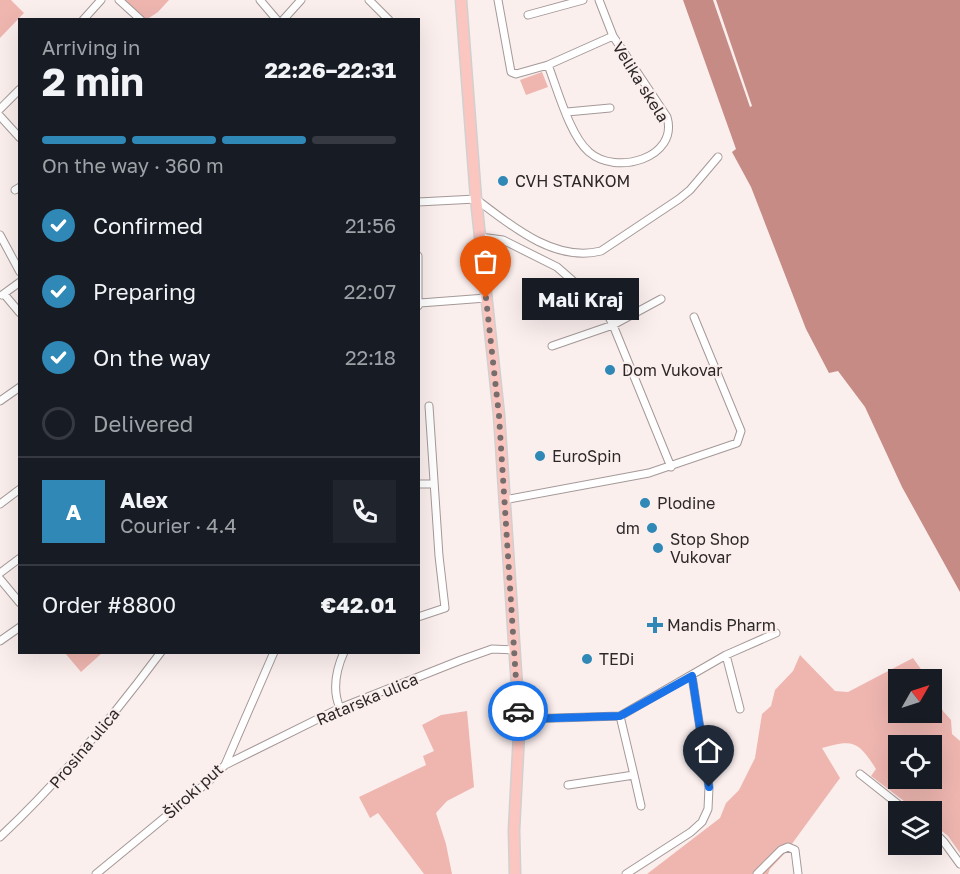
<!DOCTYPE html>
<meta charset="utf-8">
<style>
body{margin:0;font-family:"Golos Text",sans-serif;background:#20242c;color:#f1f3f6;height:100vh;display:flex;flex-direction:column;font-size:22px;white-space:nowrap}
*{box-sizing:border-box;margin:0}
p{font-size:20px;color:#9ea1a6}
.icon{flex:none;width:33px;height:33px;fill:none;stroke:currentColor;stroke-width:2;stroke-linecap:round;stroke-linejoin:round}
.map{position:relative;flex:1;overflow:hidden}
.details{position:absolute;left:18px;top:18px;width:402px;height:636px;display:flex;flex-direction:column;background:#171b24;border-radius:0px;box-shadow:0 6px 24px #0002}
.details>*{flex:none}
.needle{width:39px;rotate:51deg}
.controls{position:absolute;left:888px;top:669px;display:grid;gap:12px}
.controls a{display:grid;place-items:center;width:54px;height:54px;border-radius:0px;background:#171b24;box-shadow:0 6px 24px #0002;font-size:30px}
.pin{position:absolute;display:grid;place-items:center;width:51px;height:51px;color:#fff;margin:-62px -26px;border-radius:50% 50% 50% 0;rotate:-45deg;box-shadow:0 0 6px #0007}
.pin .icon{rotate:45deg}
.courier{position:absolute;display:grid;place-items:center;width:60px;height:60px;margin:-30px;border:4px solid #1a73e8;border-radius:50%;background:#fff;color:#222;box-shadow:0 2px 8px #0007}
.bubble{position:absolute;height:42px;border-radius:0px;background:#171b24;box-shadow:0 6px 24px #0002;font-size:20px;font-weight:700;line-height:42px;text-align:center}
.summary em{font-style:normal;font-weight:700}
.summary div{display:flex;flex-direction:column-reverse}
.summary{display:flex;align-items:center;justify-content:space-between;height:102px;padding:0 24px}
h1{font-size:39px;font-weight:700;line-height:45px}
.bar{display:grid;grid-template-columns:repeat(4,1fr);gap:9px 6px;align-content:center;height:72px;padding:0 24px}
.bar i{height:8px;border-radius:4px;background:#363941}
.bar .active{background:#2f88b6}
.bar p{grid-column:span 4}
.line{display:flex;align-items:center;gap:15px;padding:0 24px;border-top:2px solid #363941}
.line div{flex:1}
.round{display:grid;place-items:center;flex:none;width:63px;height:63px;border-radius:0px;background:#20242c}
ol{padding:0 24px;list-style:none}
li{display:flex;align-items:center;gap:18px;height:66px}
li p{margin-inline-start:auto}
li .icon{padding:6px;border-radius:50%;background:#2f88b6;color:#fff;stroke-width:4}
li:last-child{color:#9ea1a6}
li i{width:33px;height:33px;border:3px solid #363941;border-radius:50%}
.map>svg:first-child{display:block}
.green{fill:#efb6b0;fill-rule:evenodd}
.water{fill:#c68b85}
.pier{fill:#fbefee}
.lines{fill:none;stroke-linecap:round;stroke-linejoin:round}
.minor-casing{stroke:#a49998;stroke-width:9}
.primary-casing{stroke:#d1d0d0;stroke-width:13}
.minor{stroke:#fff;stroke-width:7}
.primary{stroke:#fbc5c0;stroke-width:10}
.done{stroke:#756e6d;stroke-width:6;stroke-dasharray:0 10.8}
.route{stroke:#1a73e8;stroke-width:8}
.poi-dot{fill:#2f88b6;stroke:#fbefee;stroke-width:2}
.labels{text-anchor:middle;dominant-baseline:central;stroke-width:4.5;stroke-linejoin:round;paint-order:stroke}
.street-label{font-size:16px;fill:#2d2828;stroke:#fbefee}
.poi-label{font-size:16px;fill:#2d2828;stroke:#fbefee;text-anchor:start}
</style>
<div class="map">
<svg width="960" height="874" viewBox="0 0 960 874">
<rect width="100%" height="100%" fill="#fbefee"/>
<path class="green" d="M0 0H11L24 13 0 38Z
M125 0H169L158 12 146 20Z
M542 72 548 87 526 95 520 80Z
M65 653H102L81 672Z
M800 655 835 691 848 692 913 658 928 679 898 680V712H932V686L943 711 951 720 952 734 960 741V853L948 836 932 823V812L917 811 871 776 876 769C858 741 854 739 822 748L840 778 786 852 770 869 768 874H647L720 818 726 803 739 790 755 758 762 714 771 706 775 690 793 671ZM898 746H932V778H898Z
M467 711 474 787 447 801 436 813 446 844 452 874H424L378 813 370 818 359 797 426 765 423 756 434 751 422 725 441 715Z"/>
<path class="water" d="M683 0H960V592L902 487 865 407 838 371 829 373 806 329 751 187 732 152 736 149Z"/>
<path class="pier" d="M713 0H716L752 106 750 107Z"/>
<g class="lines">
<defs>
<path id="minor" d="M119 0 141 20
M260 0 277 20
M369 0 389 20
M498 0 511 72 516 74 548 65 613 36
M528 15 583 0
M83 20 101 0
M283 20 301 0
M548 65C557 88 570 136 589 152 616 176 679 158 667 117L613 36 599 0
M0 109 20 89
M567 112 610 108
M0 116 20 138
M15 190 20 187
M418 202 476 199C510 225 555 263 601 251L679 199 690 190 718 157
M0 235 20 272
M480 237 503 240 557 267 605 309 613 325 671 467
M418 256V303
M4 294 20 313
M2 295 20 282
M418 306 420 303 486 298
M552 346 613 325 661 299
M0 401 20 387
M418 484H434
M504 500 649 473 737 443 741 431 694 317
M0 504 20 489
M0 573 20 558
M0 579 20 603
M418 617 445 608 439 556 429 406
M0 641 20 627
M726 655 740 709
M340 708C332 690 336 670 344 652
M519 717 524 719 620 716 726 655 776 633
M225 765 340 708 461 660 492 649 515 650
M860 774 908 812
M634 775 641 806
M568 785 634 775 620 716
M932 830 944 842 960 864
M0 837C60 781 112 718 161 652
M96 874 209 781 225 765 274 652
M626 874 691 832 702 822 708 809 709 787 692 676
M757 874 781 850 788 847 795 850 798 874"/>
<path id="primary" d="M461 0 476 199 499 415 517 687 519 733 514 830 515 874"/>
</defs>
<use href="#minor" class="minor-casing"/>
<use href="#primary" class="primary-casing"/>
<use href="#minor" class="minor"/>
<use href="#primary" class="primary"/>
</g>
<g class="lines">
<path class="done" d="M486 298 499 416 518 711"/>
<path class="route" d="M518 711 519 717 524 719 620 716 692 676 709 787"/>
</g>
<g class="poi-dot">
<circle cx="503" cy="181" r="6"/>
<circle cx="610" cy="370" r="6"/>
<circle cx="540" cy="456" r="6"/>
<circle cx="645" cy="503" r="6"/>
<circle cx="652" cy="528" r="6"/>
<circle cx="658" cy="548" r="6"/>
<path d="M652 616h6v6h6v6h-6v6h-6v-6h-6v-6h6z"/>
<circle cx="587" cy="659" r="6"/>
</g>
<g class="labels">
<g class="street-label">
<text transform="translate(641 82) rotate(58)">Velika skela</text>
<text transform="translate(367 699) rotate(-23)">Ratarska ulica</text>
<text transform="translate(84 748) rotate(-50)">Prosina ulica</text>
<text transform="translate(193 791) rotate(-42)">Široki put</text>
</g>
<g class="poi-label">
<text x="515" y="181">CVH STANKOM</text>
<text x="622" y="370">Dom Vukovar</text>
<text x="552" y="456">EuroSpin</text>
<text x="657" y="503">Plodine</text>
<text x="640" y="528" text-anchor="end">dm</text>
<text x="670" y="539">Stop Shop<tspan x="670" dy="18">Vukovar</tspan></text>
<text x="667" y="625">Mandis Pharm</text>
<text x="599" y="659">TEDi</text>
</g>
</g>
</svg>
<div class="controls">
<a><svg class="needle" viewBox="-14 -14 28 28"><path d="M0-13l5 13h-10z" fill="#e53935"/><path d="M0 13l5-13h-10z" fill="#9ea1a6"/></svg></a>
<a><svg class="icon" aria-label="locate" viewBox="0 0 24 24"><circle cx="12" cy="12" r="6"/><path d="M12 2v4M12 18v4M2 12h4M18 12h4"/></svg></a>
<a><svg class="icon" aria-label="layers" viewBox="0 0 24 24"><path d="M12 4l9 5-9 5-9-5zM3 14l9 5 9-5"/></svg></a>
</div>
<div class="pin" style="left:486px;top:298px;background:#ea580c"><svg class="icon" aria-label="bag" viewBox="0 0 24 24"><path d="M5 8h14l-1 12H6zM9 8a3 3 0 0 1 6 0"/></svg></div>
<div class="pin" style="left:709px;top:787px;background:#1f2937"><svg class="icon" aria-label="home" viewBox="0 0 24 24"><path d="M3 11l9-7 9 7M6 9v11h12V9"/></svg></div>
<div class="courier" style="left:518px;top:711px"><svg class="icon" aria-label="car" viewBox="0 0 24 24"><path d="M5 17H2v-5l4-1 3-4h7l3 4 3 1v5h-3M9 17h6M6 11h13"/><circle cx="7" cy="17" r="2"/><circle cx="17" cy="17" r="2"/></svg></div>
<div class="bubble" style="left:522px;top:278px;width:117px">Mali Kraj</div>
<section class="details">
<div class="summary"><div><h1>2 min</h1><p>Arriving in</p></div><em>22:26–22:31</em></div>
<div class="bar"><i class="active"></i><i class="active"></i><i class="active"></i><i></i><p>On the way · 360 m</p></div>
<ol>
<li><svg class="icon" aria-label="check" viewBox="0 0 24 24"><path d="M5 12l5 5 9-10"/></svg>Confirmed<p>21:56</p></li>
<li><svg class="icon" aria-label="check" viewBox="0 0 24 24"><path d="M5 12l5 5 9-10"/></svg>Preparing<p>22:07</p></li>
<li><svg class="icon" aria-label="check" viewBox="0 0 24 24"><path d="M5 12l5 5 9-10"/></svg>On the way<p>22:18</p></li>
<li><i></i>Delivered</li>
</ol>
<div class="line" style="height:108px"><b class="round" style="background:#2f88b6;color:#fff">A</b><div><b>Alex</b><p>Courier · 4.4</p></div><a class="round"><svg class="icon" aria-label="phone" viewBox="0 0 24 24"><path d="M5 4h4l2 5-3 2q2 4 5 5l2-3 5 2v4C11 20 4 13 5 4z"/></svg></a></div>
<div class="line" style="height:78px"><div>Order #8800</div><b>€42.01</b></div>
</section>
</div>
